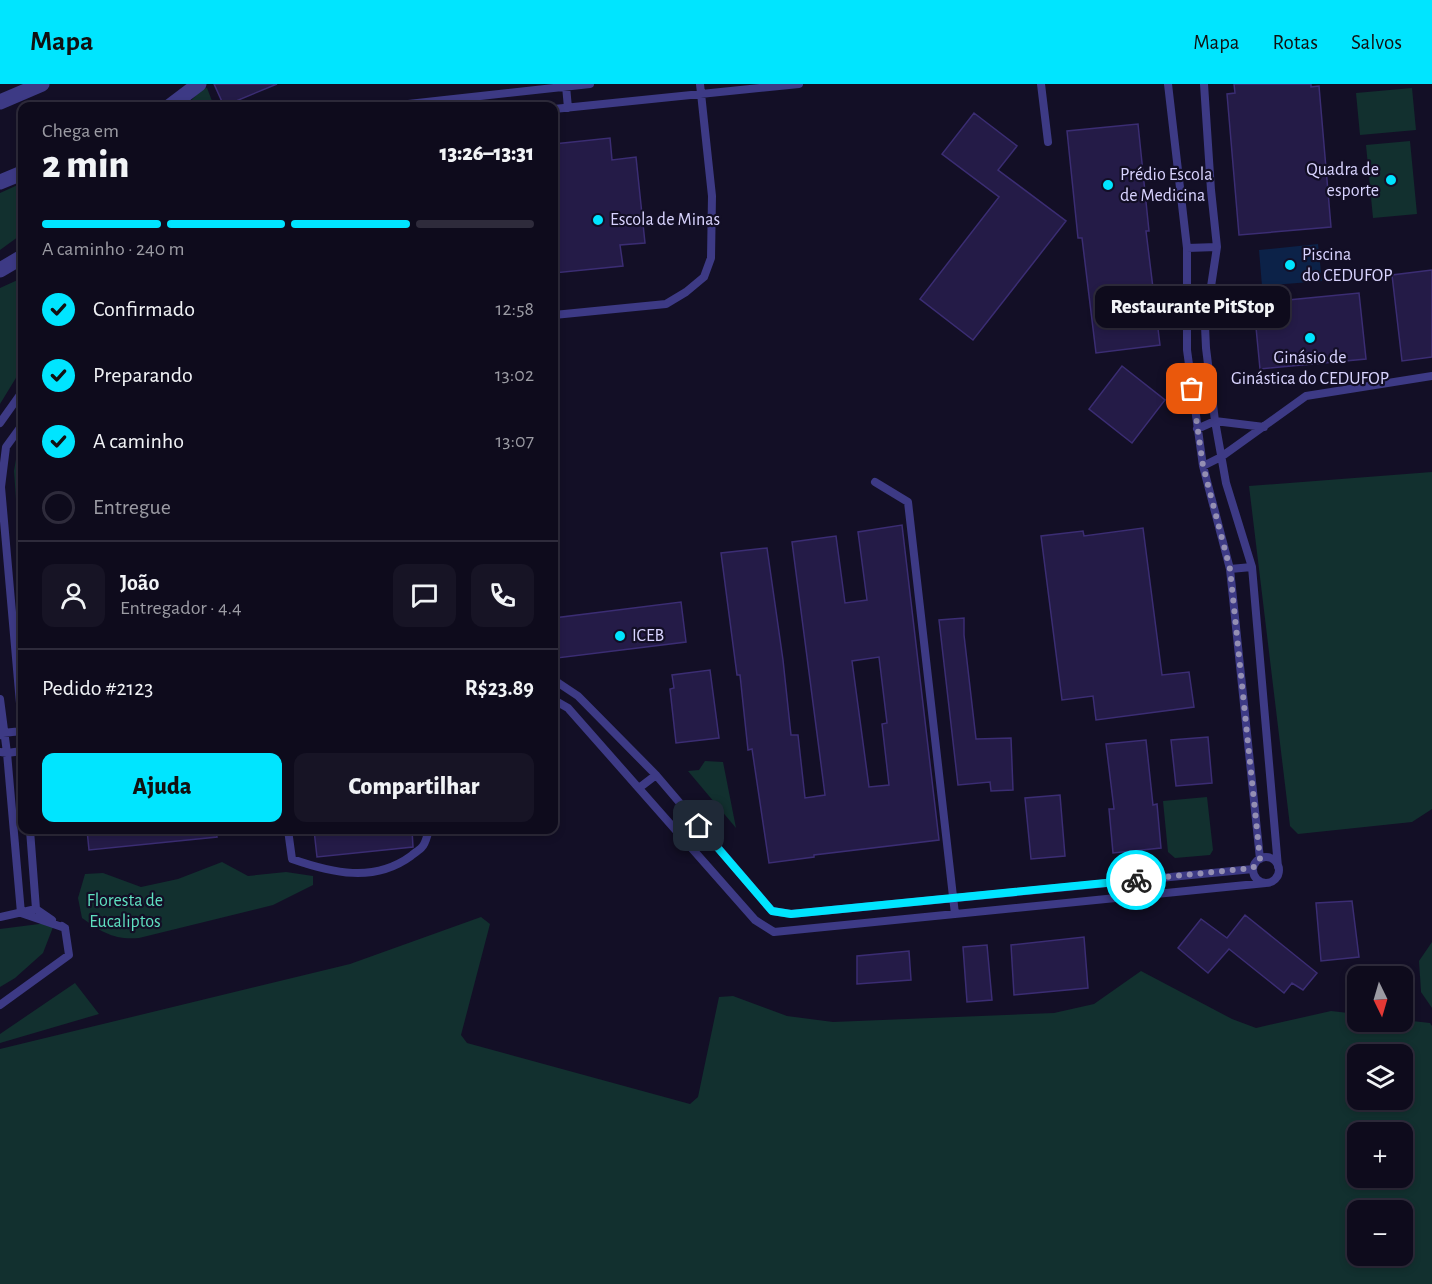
<!DOCTYPE html>
<html lang="pt">
<meta charset="utf-8">
<style>
body{margin:0;font-family:"Alegreya Sans",sans-serif;background:#171425;color:#f1f3f6;height:100vh;display:flex;flex-direction:column;font-size:22px;white-space:nowrap}
*{box-sizing:border-box;margin:0}
p{font-size:20px;color:#9b9ba3}
.icon{flex:none;width:33px;height:33px;fill:none;stroke:currentColor;stroke-width:2;stroke-linecap:round;stroke-linejoin:round}
.map{position:relative;flex:1;overflow:hidden}
.drawer{position:absolute;left:18px;top:18px;width:540px;height:732px;display:flex;flex-direction:column;background:#0e0b1c;border-radius:12px;box-shadow:0 3px 9px #0003,0 0 0 2px #2e2b3b}
.drawer>*{flex:none}
.needle{width:39px;rotate:175deg}
.fabs{position:absolute;left:1347px;top:882px;display:grid;gap:12px}
.fabs a{display:grid;place-items:center;width:66px;height:66px;border-radius:12px;background:#0e0b1c;box-shadow:0 3px 9px #0003,0 0 0 2px #2e2b3b;font-size:30px}
.pin{position:absolute;display:grid;place-items:center;width:51px;height:51px;color:#fff;margin:-26px;border-radius:12px;box-shadow:0 3px 9px #0006}
.courier{position:absolute;display:grid;place-items:center;width:60px;height:60px;margin:-30px;border:4px solid #00e5ff;border-radius:50%;background:#fff;color:#222;box-shadow:0 2px 8px #0007}
.bubble{position:absolute;height:42px;border-radius:12px;background:#0e0b1c;box-shadow:0 3px 9px #0003,0 0 0 2px #2e2b3b;font-size:20px;font-weight:800;line-height:42px;text-align:center}
.head em{font-style:normal;font-weight:800}
.head div{display:flex;flex-direction:column-reverse}
.head{display:flex;align-items:center;justify-content:space-between;height:102px;padding:0 24px}
h1{font-size:39px;font-weight:800;line-height:45px}
.bar{display:grid;grid-template-columns:repeat(4,1fr);gap:9px 6px;align-content:center;height:72px;padding:0 24px}
.bar i{height:8px;border-radius:4px;background:#2e2b3b}
.bar .selected{background:#00e5ff}
.bar p{grid-column:span 4}
.line{display:flex;align-items:center;gap:15px;padding:0 24px;border-top:2px solid #2e2b3b}
.line div{flex:1}
.round{display:grid;place-items:center;flex:none;width:63px;height:63px;border-radius:12px;background:#171425}
ol{padding:0 24px;list-style:none}
li{display:flex;align-items:center;gap:18px;height:66px}
li p{margin-inline-start:auto}
li .icon{padding:6px;border-radius:50%;background:#00e5ff;color:#111;stroke-width:4}
li:last-child{color:#9b9ba3}
li i{width:33px;height:33px;border:3px solid #2e2b3b;border-radius:50%}
.button{display:flex;gap:12px;margin-top:auto;padding:12px 24px}
.button a{flex:1;height:69px;border-radius:12px;background:#00e5ff;color:#111;font-size:24px;font-weight:800;line-height:69px;text-align:center}
.button a+a{background:#171425;color:#f1f3f6}
header{display:flex;align-items:center;gap:36px;box-sizing:border-box;height:84px;padding:0 30px;background:#00e5ff;color:#111}
header strong{font-size:28px}
nav{display:flex;gap:33px;margin-inline-start:auto;font-size:21px}
.map>svg:first-child{display:block}
.green{fill:#12302f;fill-rule:evenodd}
.water{fill:#0c2248}
.building{fill:#241b47;stroke:#3b2d73;stroke-width:1.5;fill-rule:evenodd}
.lines{fill:none;stroke-linecap:round;stroke-linejoin:round}
.service{stroke:#3d3a85;stroke-width:8}
.minor{stroke:#3d3a85;stroke-width:15}
.tertiary{stroke:#3d3a85;stroke-width:15}
.done{stroke:#948fb3;stroke-width:6;stroke-dasharray:0 10.8}
.route{stroke:#00e5ff;stroke-width:8}
.poi-dot{fill:#00e5ff;stroke:#130f26;stroke-width:2}
.labels{text-anchor:middle;dominant-baseline:central;stroke-width:4.5;stroke-linejoin:round;paint-order:stroke}
.poi-label{font-size:18px;fill:#d9d4ff;stroke:#130f26;text-anchor:start}
.park-label{font-size:18px;fill:#5fe0c0;stroke:#130f26}
</style>
<header>
<strong>Mapa</strong>
<nav><a>Mapa</a><a>Rotas</a><a>Salvos</a></nav>
</header>
<div class="map">
<svg width="1432" height="1200" viewBox="0 0 1432 1200">
<rect width="100%" height="100%" fill="#130f26"/>
<path class="green" d="M207 4 214 22H186L202 5Z
M1412 4 1416 46 1360 51 1356 9Z
M1410 57 1417 130 1373 134 1366 61Z
M22 99V150L0 166V109Z
M22 194V284L0 320V204Z
M22 361V500L14 387 17 369Z
M1432 388V725L1412 738 1298 750 1290 742 1249 402Z
M705 677 723 678 736 744 688 687 699 686Z
M1207 713 1213 766 1210 771 1175 774 1168 768 1163 717Z
M222 778 248 792 286 788 313 792V801L273 821 139 854C113 856 102 848 82 834L78 814 85 790 103 789 141 803 178 795Z
M481 833 490 840 461 951 467 959 690 1020 698 1013 719 913 733 912 787 932 833 938 1054 929 1094 920 1141 887 1232 935 1256 944 1331 927 1357 930 1358 938H1402L1403 936 1430 939 1432 942V1200H0V965L350 880ZM1358 970H1402V1016H1358ZM1358 1048H1402V1094H1358ZM1358 1126H1402V1172H1358Z
M55 838 43 869 15 894 0 903V845Z
M1432 858V924L1421 908 1419 877Z
M75 899 99 930 0 959V950Z"/>
<path class="water" d="M1318 160 1322 197 1262 202 1259 166Z"/>
<path class="building" d="M214 0H277L224 22Z
M1234 0H1311V3L1319 2 1331 143 1239 151 1227 10 1235 9Z
M974 29 1017 62 998 86 1066 137 973 256 920 215 999 113 942 70Z
M1138 40 1149 147H1146L1160 261 1096 269 1082 154H1078L1067 47Z
M610 54 612 76 636 73 645 159 620 161 623 182 554 189V60Z
M1432 186V273L1402 277 1392 191Z
M1359 209 1366 275 1260 285 1255 233 1280 230 1278 217Z
M1122 282 1165 316 1132 359 1089 325Z
M902 441 939 756 814 771V773L769 779 752 665 748 666 740 591H737L721 469 767 464 783 576 791 651H798L805 714 825 711 792 458 836 452 845 519 867 516 858 448ZM879 573 887 639 882 640 889 701 869 703 852 577Z
M1143 444 1162 591 1189 588 1194 623 1096 636 1093 612 1062 616 1041 452 1083 447 1084 452Z
M681 518 686 558 557 574 554 534Z
M964 534V551L976 655 1011 654 1013 706 991 707 990 698 958 701 939 536Z
M710 586 719 654 676 659 670 605 674 604 672 591Z
M1208 653 1212 699 1176 702 1171 656Z
M1146 656 1153 721 1157 720 1161 764 1113 769 1109 725H1114L1106 660Z
M1060 711 1065 772 1031 775 1025 714Z
M87 746H216L217 753 89 766Z
M314 746H412L413 763 317 773Z
M1352 817 1359 873 1321 877 1316 819Z
M1245 831 1317 889 1303 906 1292 899 1284 909 1229 865 1208 889 1178 864 1201 835 1227 854Z
M1084 853 1088 904 1014 911 1011 861Z
M987 861 992 916 967 918 963 863Z
M909 867 911 896 857 900V872Z"/>
<g class="lines">
<path class="service" d="M1041 0 1048 58
M1168 0 1187 164V266L1203 382 1230 485 1260 775
M1204 0 1211 106 1217 163 1205 242 1206 264 1215 337 1226 399 1252 483 1278 783
M566 2 568 24
M390 22 590 0
M554 25 799 0
M1187 164 1217 163
M554 231 666 220 686 208 704 193 711 174 712 112 700 0
M0 339 22 308
M22 341 6 363 1 403 22 642
M1197 345 1215 337 1264 343
M1203 382 1221 373 1306 312 1432 292
M875 398 908 418 955 830
M1230 485 1252 483
M554 598H557L578 612 656 691 772 827 791 830 1253 785
M0 615 7 669 21 829 65 844
M554 616 568 624 755 836 774 848 1266 799
M1 651 3 649 22 647
M0 668 7 669 22 667
M639 704 656 691
M30 746 36 825
M288 746 292 775C332 789 374 799 411 772 414 769 420 766 422 763 426 759 427 751 429 746H433
M1253 786a13 13 0 1 1 26 0a13 13 0 1 1-26 0Z
M0 833 36 825 52 836
M0 921 69 871 65 844 62 842"/>
<path class="minor" d="M0 18 42 0
M0 98 22 89"/>
<path class="tertiary" d="M170 22 199 0
M0 186 22 173"/>
</g>
<g class="lines">
<path class="done" d="M1136 796 1253 784 1260 775 1230 485 1203 382 1192 305"/>
<path class="route" d="M699 742 772 827 791 830 1136 796"/>
</g>
<g class="poi-dot">
<circle cx="1391" cy="96" r="6"/>
<circle cx="1108" cy="101" r="6"/>
<circle cx="598" cy="136" r="6"/>
<circle cx="1290" cy="181" r="6"/>
<circle cx="1310" cy="254" r="6"/>
<circle cx="620" cy="552" r="6"/>
</g>
<g class="labels">
<g class="poi-label">
<text x="1379" y="86" text-anchor="end">Quadra de<tspan x="1379" dy="21">esporte</tspan></text>
<text x="1120" y="91">Prédio Escola<tspan x="1120" dy="21">de Medicina</tspan></text>
<text x="610" y="136">Escola de Minas</text>
<text x="1302" y="171">Piscina<tspan x="1302" dy="21">do CEDUFOP</tspan></text>
<text x="1310" y="274" text-anchor="middle">Ginásio de<tspan x="1310" dy="21">Ginástica do CEDUFOP</tspan></text>
<text x="632" y="552">ICEB</text>
</g>
<g class="park-label">
<text x="125" y="817">Floresta de<tspan x="125" dy="21">Eucaliptos</tspan></text>
</g>
</g>
</svg>
<div class="fabs">
<a><svg class="needle" viewBox="-14 -14 28 28"><path d="M0-13l5 13h-10z" fill="#e53935"/><path d="M0 13l5-13h-10z" fill="#9b9ba3"/></svg></a>
<a><svg class="icon" aria-label="layers" viewBox="0 0 24 24"><path d="M12 4l9 5-9 5-9-5zM3 14l9 5 9-5"/></svg></a>
<a>+</a>
<a>−</a>
</div>
<div class="pin" style="left:1192px;top:305px;background:#ea580c"><svg class="icon" aria-label="bag" viewBox="0 0 24 24"><path d="M5 8h14l-1 12H6zM9 8a3 3 0 0 1 6 0"/></svg></div>
<div class="pin" style="left:699px;top:742px;background:#1f2937"><svg class="icon" aria-label="home" viewBox="0 0 24 24"><path d="M3 11l9-7 9 7M6 9v11h12V9"/></svg></div>
<div class="courier" style="left:1136px;top:796px"><svg class="icon" aria-label="bike" viewBox="0 0 24 24"><circle cx="6" cy="16" r="4"/><circle cx="18" cy="16" r="4"/><path d="M6 16l4-8h5l3 8M10 8l3 8H6M13 5h3"/></svg></div>
<div class="bubble" style="left:1095px;top:202px;width:195px">Restaurante PitStop</div>
<section class="drawer">
<div class="head"><div><h1>2 min</h1><p>Chega em</p></div><em>13:26–13:31</em></div>
<div class="bar"><i class="selected"></i><i class="selected"></i><i class="selected"></i><i></i><p>A caminho · 240 m</p></div>
<ol>
<li><svg class="icon" aria-label="check" viewBox="0 0 24 24"><path d="M5 12l5 5 9-10"/></svg>Confirmado<p>12:58</p></li>
<li><svg class="icon" aria-label="check" viewBox="0 0 24 24"><path d="M5 12l5 5 9-10"/></svg>Preparando<p>13:02</p></li>
<li><svg class="icon" aria-label="check" viewBox="0 0 24 24"><path d="M5 12l5 5 9-10"/></svg>A caminho<p>13:07</p></li>
<li><i></i>Entregue</li>
</ol>
<div class="line" style="height:108px"><a class="round"><svg class="icon" aria-label="person" viewBox="0 0 24 24"><circle cx="12" cy="8" r="4"/><path d="M4 21q1-7 8-7t8 7"/></svg></a><div><b>João</b><p>Entregador · 4.4</p></div><a class="round"><svg class="icon" aria-label="chat" viewBox="0 0 24 24"><path d="M4 5h16v11H9l-5 4z"/></svg></a><a class="round"><svg class="icon" aria-label="phone" viewBox="0 0 24 24"><path d="M5 4h4l2 5-3 2q2 4 5 5l2-3 5 2v4C11 20 4 13 5 4z"/></svg></a></div>
<div class="line" style="height:78px"><div>Pedido #2123</div><b>R$23.89</b></div>
<div class="button"><a>Ajuda</a><a>Compartilhar</a></div>
</section>
</div>
